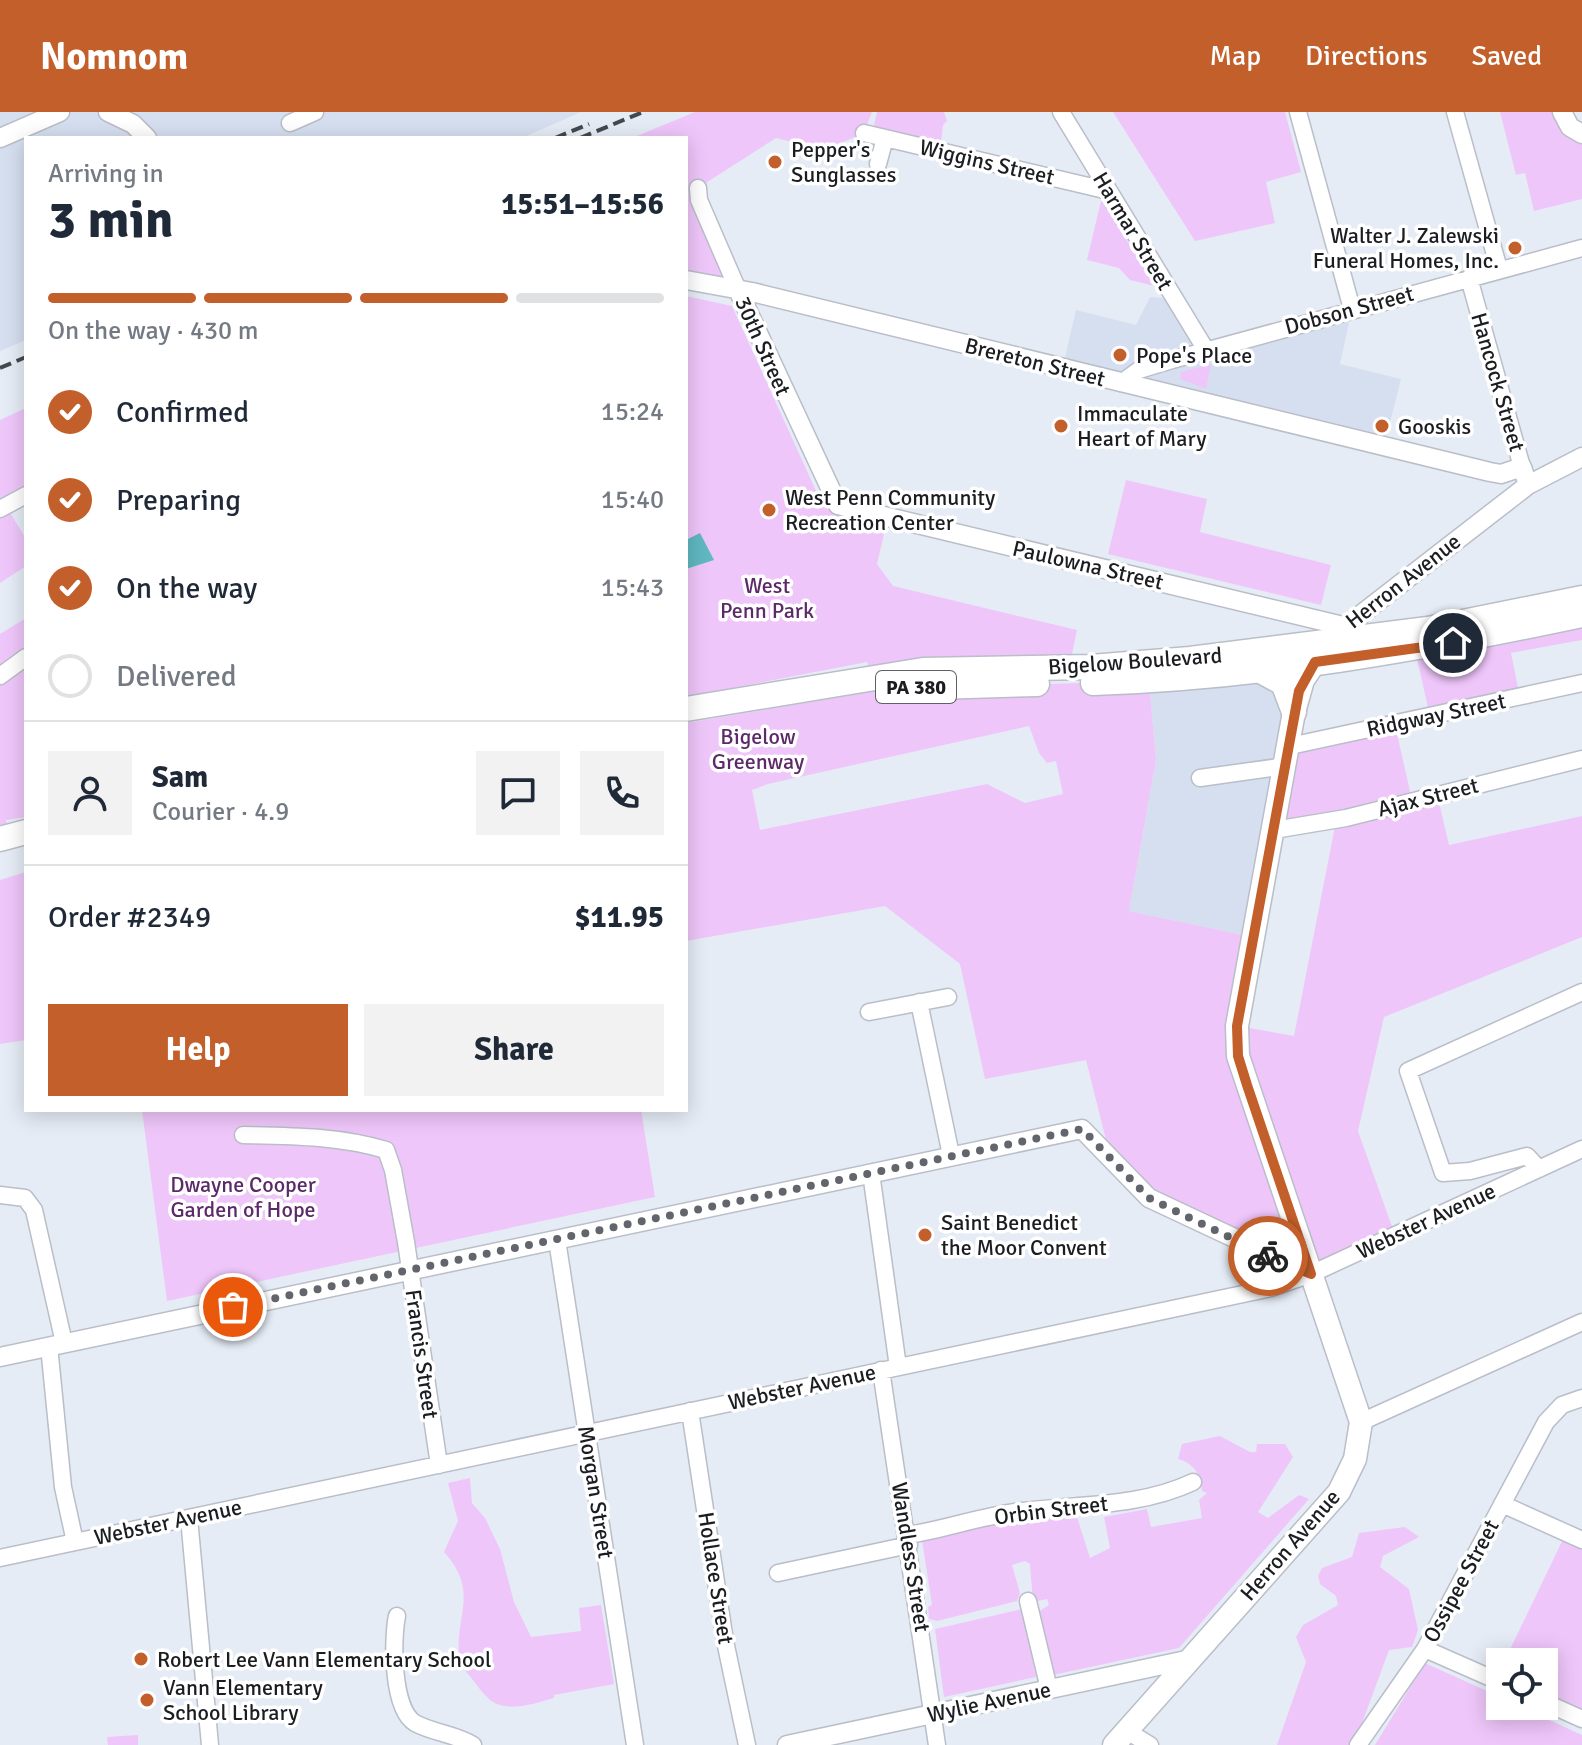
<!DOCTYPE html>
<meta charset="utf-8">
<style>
body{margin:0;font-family:Signika,sans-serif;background:#f2f2f3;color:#1f2937;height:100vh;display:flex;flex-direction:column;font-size:30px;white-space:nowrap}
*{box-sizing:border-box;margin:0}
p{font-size:26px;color:#747a83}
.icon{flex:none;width:44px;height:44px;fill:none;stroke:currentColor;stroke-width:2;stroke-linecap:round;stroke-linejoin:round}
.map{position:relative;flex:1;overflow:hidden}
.sheet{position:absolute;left:24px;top:24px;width:664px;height:976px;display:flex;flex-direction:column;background:#fff;border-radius:0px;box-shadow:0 4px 20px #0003}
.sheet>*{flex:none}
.tools{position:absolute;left:1486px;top:1536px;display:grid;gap:16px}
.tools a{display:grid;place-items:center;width:72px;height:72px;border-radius:0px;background:#fff;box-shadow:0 4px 20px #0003;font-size:40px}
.pin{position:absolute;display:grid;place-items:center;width:68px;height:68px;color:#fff;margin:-34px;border:4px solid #fff;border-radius:50%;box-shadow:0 2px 8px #0007}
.courier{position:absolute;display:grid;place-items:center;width:80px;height:80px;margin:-40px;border:6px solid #c35f2b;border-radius:50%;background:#fff;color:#222;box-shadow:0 2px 10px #0007}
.head em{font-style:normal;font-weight:700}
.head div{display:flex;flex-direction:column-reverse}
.head{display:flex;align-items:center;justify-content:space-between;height:136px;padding:0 24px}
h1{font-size:52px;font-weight:700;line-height:60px}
.bar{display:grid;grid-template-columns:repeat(4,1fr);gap:12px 8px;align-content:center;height:96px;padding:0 24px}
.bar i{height:10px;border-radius:6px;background:#e0e1e3}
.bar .selected{background:#c35f2b}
.bar p{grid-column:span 4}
.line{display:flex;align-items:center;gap:20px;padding:0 24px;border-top:2px solid #e0e1e3}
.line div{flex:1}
.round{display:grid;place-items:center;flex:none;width:84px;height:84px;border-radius:0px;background:#f2f2f3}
ol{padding:0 24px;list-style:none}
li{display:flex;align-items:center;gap:24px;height:88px}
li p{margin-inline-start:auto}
li .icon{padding:8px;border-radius:50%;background:#c35f2b;color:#fff;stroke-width:4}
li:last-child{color:#747a83}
li i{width:44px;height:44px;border:4px solid #e0e1e3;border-radius:50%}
.cta{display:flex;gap:16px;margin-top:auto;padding:16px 24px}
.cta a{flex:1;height:92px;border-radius:0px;background:#c35f2b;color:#fff;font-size:32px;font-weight:700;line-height:92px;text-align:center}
.cta a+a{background:#f2f2f3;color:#1f2937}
header{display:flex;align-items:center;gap:48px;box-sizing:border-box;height:112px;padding:0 40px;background:#c35f2b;color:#fff}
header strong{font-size:38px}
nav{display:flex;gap:44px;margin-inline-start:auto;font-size:28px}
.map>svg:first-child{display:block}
.built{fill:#d6dff0}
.green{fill:#efc6fa;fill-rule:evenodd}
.water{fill:#60b8c1}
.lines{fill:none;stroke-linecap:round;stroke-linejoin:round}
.minor-casing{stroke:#b9bec8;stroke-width:19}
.tertiary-casing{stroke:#b9bec8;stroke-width:21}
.secondary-casing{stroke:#b9bec8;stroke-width:25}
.primary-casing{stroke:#b9bec8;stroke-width:27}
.minor{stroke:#fff;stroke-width:16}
.tertiary{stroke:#fff;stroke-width:18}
.secondary{stroke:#fff;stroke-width:22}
.primary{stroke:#fff;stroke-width:24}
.rail{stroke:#45484d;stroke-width:4;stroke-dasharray:12 6;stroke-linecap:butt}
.done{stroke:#62656c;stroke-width:8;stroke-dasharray:0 14.4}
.route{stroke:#c35f2b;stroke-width:10}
.poi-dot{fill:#c35f2b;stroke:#fff;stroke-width:3}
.labels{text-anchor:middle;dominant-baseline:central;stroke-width:7;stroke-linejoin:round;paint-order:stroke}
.shield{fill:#fff;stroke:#5f6164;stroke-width:2}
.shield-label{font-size:20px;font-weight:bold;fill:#1b1d21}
.poi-label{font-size:22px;fill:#1b1d21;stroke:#fff;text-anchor:start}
.street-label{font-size:22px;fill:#1b1d21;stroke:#fff}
.park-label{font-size:22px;fill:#5c2a68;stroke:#fff}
</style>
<header>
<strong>Nomnom</strong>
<nav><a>Map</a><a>Directions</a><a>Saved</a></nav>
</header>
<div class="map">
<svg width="1582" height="1633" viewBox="0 0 1582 1633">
<rect width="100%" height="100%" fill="#e6ecf6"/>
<path class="built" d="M0 0H581L522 26H26V228L0 239Z
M1150 185 1175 187 1206 238 1352 197 1340 252 1401 267 1384 334 1062 258 1076 198 1136 213Z
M1315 550 1253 825 1129 799 1156 648 1149 569Z"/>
<path class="green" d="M695 0H872L864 21 825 38 776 26 698 76 738 178 686 168V26H632Z
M877 0H944L947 9 943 13 941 30 877 15 874 13Z
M1113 0H1285L1301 60 1266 70 1275 111 1195 129Z
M1500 0H1562L1582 22V87L1534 99 1525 61 1516 63Z
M1101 89 1104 91 1155 174 1130 168 1119 156 1087 148Z
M686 184 732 194 822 392 834 390 888 405 877 452 893 474 1077 518 1069 556 872 565 867 550 686 585Z
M1211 252 1206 277 1180 267 1181 260Z
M26 296V383L6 394 26 427V454L0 471V308Z
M1126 368 1207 387 1200 420 1331 453 1321 493 1108 442Z
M1582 503V528L1511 541 1520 585 1430 605 1415 537Z
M26 506V705L6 708 8 717 0 719V522Z
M1149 569 1156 648 1129 799 1253 825 1238 914 1294 924 1336 709 1274 718 1290 634 1395 613 1412 688 1437 682 1449 733 1582 704V825L1384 905 1358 1019 1395 1123 1311 1162 1168 1097 1110 1044 1086 948 985 967 960 852 885 794 686 829V611L888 577ZM1029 614 1039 641 1047 651 1056 649 1063 682 1025 691 987 672 760 718 752 678 768 672Z
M26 760V928L0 932V768Z
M142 998H641L655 1085 167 1189Z
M1220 1324 1250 1340H1256L1257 1332H1285L1293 1345 1258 1400 1268 1406 1299 1383 1309 1387 1179 1536 1053 1563 1038 1500 1049 1493 1047 1487 1033 1490 1030 1452 1025 1449 1012 1453 1020 1481 1017 1489 937 1509 929 1507 928 1495 932 1493 922 1428 1020 1407 1077 1405 1090 1446 1110 1436 1104 1405 1147 1397 1151 1415 1202 1406 1199 1388 1207 1381 1202 1379C1200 1362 1195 1352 1178 1347L1182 1332Z
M470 1366 472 1391 485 1406 500 1437 514 1490 531 1525 581 1519 579 1496 601 1493 614 1572 554 1583V1586C533 1592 502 1603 486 1584 476 1574 472 1564 461 1555 450 1507 483 1483 444 1440L458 1409 448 1371Z
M1405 1415 1419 1425 1383 1444 1380 1455 1409 1477 1418 1518 1412 1535 1389 1538 1354 1633H1277L1306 1550 1296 1525 1303 1513 1338 1493 1336 1484 1320 1472 1318 1464 1322 1456 1352 1445 1359 1421Z
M1566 1421 1582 1429V1607L1544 1590V1550H1504Z
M1022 1497 1036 1565 944 1585 935 1517Z
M1425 1551 1500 1585V1594H1519L1582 1623V1633H1375Z
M138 1623V1633H108L107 1625Z"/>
<path class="water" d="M700 421 714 448 686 457V428Z"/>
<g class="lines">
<defs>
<path id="minor" d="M1061 0 1206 238
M1298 0 1352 197
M1455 0 1499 157
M290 11 315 0
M864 21 1109 79
M878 52 885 26
M698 76 699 88 738 178
M1469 166 1522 355
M1121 271 1139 258 1172 248 1582 136
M0 397 26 383
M0 564 26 545
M1290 634 1582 571
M1200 666 1286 654
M1274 718 1346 706 1582 647
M919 890 951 1043
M869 900 948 885
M243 1023C292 1024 339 1024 386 1038L393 1058 406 1130 439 1353
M1539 1057 1527 1044 1470 1059 1443 1061 1408 959 1582 880
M871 1061 898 1255
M0 1083 25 1086 34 1098 64 1231
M557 1128 635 1633
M49 1234 63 1375 75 1430
M881 1258 937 1633
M690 1299 725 1529 747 1633
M1361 1310 1582 1210
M1502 1392 1582 1428
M189 1406 210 1633
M908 1423C947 1417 984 1403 1023 1399 1080 1392 1140 1395 1193 1370
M0 1446 1271 1176 1311 1162 1582 1037
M778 1461 909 1433
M1028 1489 1049 1577
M397 1504C392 1528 392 1597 415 1611 433 1621 456 1622 473 1633
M1425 1537 1500 1570
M1544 1590 1582 1607
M1127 1619 1150 1633
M1358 1633 1425 1537 1546 1310 1562 1293 1582 1286"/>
<path id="tertiary" d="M108 0 133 12 147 26
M1562 0 1570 15 1582 22
M0 26 60 0
M686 168 752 180 1490 360 1501 362 1522 355 1528 373
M738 178 838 393 1343 514
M1337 521 1528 373 1582 345
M0 1245 1082 1017 1149 1086 1311 1162
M787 1633 1191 1547"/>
<path id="secondary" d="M1114 1633 1339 1380 1355 1347 1361 1310 1238 944 1237 914 1294 600 1303 568 1322 540"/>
<path id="primary" d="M1257 557 1283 571 1294 600
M1093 571C1258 566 1421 537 1582 503
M901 576 1037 572
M686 597 923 558 1091 555 1190 547 1428 517 1582 486
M0 727 26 720"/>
</defs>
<use href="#minor" class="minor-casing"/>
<use href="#tertiary" class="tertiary-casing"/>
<use href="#secondary" class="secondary-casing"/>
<use href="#primary" class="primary-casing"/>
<use href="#minor" class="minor"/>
<use href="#tertiary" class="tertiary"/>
<use href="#secondary" class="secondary"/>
<use href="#primary" class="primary"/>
<path class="rail" d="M555 26 589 12
M580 26 643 0
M0 256 26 245"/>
</g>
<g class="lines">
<path class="done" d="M233 1195 1082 1017 1149 1086 1268 1144"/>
<path class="route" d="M1268 1144 1311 1162 1247 973 1238 944 1237 914 1299 579 1315 550 1453 531"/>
</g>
<g class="poi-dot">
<circle cx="775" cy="50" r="8"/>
<circle cx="1515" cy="136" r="8"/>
<circle cx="1120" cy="243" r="8"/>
<circle cx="1061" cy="314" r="8"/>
<circle cx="1382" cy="314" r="8"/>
<circle cx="769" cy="398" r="8"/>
<circle cx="925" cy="1123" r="8"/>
<circle cx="141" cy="1547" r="8"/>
<circle cx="147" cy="1588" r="8"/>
</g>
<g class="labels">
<rect class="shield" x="876" y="559" width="80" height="32" rx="6"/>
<g class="shield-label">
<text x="916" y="575">PA 380</text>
</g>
<g class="poi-label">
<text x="791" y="37">Pepper's<tspan x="791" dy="25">Sunglasses</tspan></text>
<text x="1499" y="123" text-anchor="end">Walter J. Zalewski<tspan x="1499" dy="25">Funeral Homes, Inc.</tspan></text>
<text x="1136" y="243">Pope's Place</text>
<text x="1077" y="301">Immaculate<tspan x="1077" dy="25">Heart of Mary</tspan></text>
<text x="1398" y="314">Gooskis</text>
<text x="785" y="385">West Penn Community<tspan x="785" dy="25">Recreation Center</tspan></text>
<text x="941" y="1110">Saint Benedict<tspan x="941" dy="25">the Moor Convent</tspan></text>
<text x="157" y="1547">Robert Lee Vann Elementary School</text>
<text x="163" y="1575">Vann Elementary<tspan x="163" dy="25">School Library</tspan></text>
</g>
<g class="street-label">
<text transform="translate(987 50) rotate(13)">Wiggins Street</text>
<text transform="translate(1133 119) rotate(59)">Harmar Street</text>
<text transform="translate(1349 198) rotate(-15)">Dobson Street</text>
<text transform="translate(763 234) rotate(66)">30th Street</text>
<text transform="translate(1035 250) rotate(14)">Brereton Street</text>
<text transform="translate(1498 270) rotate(74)">Hancock Street</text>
<text transform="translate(1088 453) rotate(13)">Paulowna Street</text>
<text transform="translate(1403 469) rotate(-38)">Herron Avenue</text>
<text transform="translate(1135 549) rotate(-4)">Bigelow Boulevard</text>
<text transform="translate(1436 603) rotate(-12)">Ridgway Street</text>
<text transform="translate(1428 685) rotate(-14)">Ajax Street</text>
<text transform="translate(1426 1109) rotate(-25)">Webster Avenue</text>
<text transform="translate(422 1242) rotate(82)">Francis Street</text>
<text transform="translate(802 1275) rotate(-12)">Webster Avenue</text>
<text transform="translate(596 1380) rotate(81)">Morgan Street</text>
<text transform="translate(1051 1398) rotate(-7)">Orbin Street</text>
<text transform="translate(168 1410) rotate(-12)">Webster Avenue</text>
<text transform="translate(1290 1433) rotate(-49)">Herron Avenue</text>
<text transform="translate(911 1445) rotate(81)">Wandless Street</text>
<text transform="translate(716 1466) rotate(81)">Hollace Street</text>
<text transform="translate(1461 1469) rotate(-62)">Ossipee Street</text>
<text transform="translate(989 1590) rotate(-12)">Wylie Avenue</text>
</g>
<g class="park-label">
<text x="767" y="473">West<tspan x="767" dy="25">Penn Park</tspan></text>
<text x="758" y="624">Bigelow<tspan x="758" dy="25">Greenway</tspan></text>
<text x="243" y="1072">Dwayne Cooper<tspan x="243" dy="25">Garden of Hope</tspan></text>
</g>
</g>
</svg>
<div class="tools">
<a><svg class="icon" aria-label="locate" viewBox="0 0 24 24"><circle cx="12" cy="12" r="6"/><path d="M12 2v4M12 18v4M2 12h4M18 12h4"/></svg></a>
</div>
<div class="pin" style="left:233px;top:1195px;background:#ea580c"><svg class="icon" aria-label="bag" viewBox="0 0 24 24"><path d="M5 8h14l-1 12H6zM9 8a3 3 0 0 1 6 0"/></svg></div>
<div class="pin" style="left:1453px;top:531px;background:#1f2937"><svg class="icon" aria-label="home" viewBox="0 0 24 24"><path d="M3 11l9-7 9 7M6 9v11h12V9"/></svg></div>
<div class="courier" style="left:1268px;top:1144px"><svg class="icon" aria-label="bike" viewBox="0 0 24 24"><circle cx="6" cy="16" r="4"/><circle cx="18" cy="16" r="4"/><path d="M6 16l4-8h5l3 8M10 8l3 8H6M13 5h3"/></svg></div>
<section class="sheet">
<div class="head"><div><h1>3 min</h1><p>Arriving in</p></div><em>15:51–15:56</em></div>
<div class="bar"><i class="selected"></i><i class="selected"></i><i class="selected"></i><i></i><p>On the way · 430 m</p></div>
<ol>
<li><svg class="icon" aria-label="check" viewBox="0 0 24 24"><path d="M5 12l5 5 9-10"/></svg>Confirmed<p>15:24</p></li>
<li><svg class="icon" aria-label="check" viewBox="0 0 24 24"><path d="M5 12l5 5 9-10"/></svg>Preparing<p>15:40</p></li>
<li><svg class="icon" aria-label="check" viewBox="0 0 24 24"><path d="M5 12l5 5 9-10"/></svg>On the way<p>15:43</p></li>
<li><i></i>Delivered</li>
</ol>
<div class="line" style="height:144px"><a class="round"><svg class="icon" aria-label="person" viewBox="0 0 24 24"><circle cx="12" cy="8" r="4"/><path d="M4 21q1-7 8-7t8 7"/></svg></a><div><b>Sam</b><p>Courier · 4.9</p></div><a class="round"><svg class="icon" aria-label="chat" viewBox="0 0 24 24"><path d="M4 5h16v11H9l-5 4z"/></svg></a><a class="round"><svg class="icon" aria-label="phone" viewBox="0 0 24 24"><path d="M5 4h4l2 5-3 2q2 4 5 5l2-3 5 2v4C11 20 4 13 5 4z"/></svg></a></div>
<div class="line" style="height:104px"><div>Order #2349</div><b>$11.95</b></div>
<div class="cta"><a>Help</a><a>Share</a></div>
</section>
</div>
